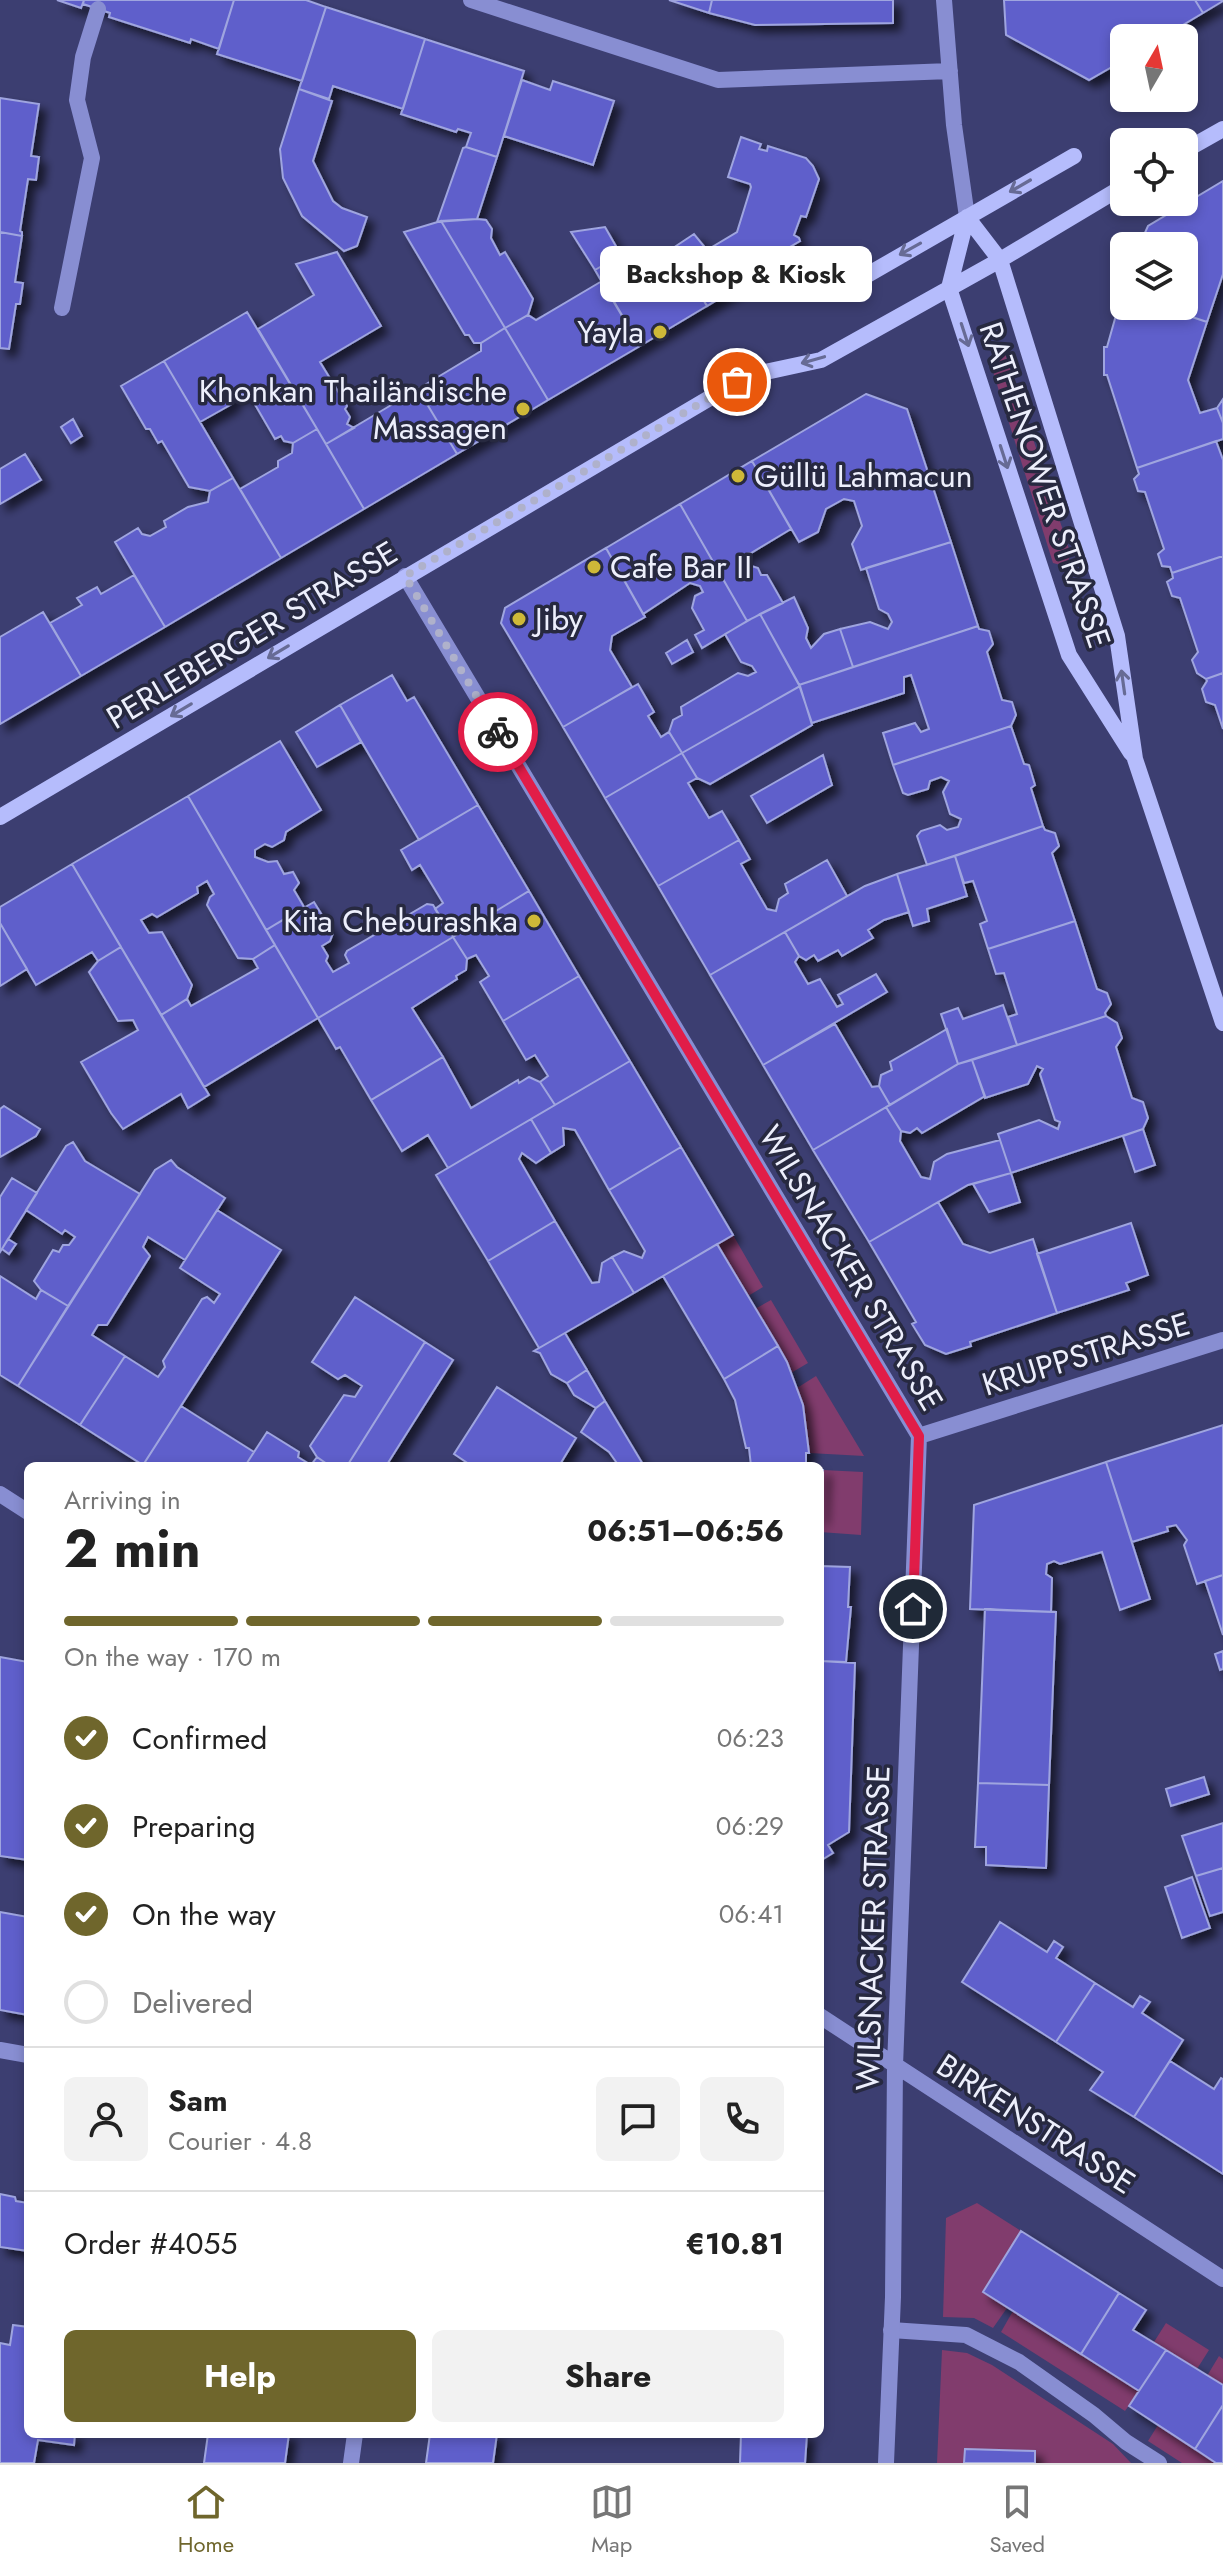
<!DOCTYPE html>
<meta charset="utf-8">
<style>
body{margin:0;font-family:Jost,sans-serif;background:#f2f2f2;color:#222;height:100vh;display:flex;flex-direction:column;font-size:30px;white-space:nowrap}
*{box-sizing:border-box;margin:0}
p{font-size:26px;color:#767676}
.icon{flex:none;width:44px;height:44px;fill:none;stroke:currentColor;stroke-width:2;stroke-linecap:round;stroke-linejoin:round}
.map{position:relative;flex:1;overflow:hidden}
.panel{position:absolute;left:24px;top:1462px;width:800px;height:976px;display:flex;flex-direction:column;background:#fff;border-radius:12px;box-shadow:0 4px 12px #0003}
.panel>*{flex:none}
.needle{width:52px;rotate:9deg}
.tools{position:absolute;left:1110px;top:24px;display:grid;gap:16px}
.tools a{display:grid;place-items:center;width:88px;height:88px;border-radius:12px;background:#fff;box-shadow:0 4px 12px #0003;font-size:40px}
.pin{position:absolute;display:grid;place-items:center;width:68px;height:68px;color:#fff;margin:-34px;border:4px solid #fff;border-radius:50%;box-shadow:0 2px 8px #0007}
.courier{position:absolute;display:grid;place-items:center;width:80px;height:80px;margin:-40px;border:6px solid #e11d48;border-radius:50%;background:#fff;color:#222;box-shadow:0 2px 10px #0007}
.bubble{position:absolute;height:56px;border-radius:12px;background:#fff;box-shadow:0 4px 12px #0003;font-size:26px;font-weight:700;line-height:56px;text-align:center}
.summary em{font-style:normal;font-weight:700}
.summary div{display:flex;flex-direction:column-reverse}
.summary{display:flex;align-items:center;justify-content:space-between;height:136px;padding:0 40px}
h1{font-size:52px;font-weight:700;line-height:60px}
.bar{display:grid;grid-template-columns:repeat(4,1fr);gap:12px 8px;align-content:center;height:96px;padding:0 40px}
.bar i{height:10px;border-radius:6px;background:#e0e0e0}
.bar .active{background:#6f662c}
.bar p{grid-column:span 4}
.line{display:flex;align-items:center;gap:20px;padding:0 40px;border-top:2px solid #e0e0e0}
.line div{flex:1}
.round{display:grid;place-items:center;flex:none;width:84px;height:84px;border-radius:12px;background:#f2f2f2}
ol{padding:0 40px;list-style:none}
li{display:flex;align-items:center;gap:24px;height:88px}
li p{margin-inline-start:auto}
li .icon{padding:8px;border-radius:50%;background:#6f662c;color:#fff;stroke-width:4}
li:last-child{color:#767676}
li i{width:44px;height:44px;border:4px solid #e0e0e0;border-radius:50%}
.action{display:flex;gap:16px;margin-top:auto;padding:16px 40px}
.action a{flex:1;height:92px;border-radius:12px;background:#6f662c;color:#fff;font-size:32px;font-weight:700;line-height:92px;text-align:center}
.action a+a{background:#f2f2f2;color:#222}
.tabs{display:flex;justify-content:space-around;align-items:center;height:112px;border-top:2px solid #e0e0e0;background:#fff;font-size:22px;color:#767676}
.tabs a{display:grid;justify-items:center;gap:4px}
.tabs .active{color:#6f662c}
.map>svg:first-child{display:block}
.green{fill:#813c6d}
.building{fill:#5f5fcb;stroke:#9fa5df;stroke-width:2;filter:url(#shadow)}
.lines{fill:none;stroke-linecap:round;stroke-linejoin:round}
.lane{stroke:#888ed2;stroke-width:16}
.street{stroke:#888ed2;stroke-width:16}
.secondary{stroke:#b5bcfc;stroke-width:16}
.oneway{stroke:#676b95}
.done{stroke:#afb1cb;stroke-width:8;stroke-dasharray:0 14.4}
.route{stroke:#e11d48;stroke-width:10}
.poi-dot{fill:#ceb838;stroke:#272940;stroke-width:3}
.labels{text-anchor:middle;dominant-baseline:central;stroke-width:7;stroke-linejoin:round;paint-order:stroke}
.poi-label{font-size:32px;fill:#edeffc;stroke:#272940;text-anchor:end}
.street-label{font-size:32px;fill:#edeffc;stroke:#272940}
</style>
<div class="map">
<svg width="1223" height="2463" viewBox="0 0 1223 2463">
<defs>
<filter id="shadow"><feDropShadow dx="7" dy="7" stdDeviation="4" flood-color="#0009"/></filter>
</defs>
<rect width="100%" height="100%" fill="#3c3e71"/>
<path class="green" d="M1004 350 1071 555 1065 566 1053 563 989 359Z
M733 1235 763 1287 748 1296 717 1244Z
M771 1300 808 1363 791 1373 755 1309Z
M816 1376 864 1456 809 1453 803 1405 797 1388Z
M823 1470 863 1472 861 1535 820 1532Z
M977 2203 1021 2231 983 2291 1007 2308 993 2328 974 2318 943 2317 946 2218Z
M1013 2311 1139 2391 1125 2411 1001 2332Z
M1166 2323 1209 2350 1197 2369 1154 2342Z
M942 2350 967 2353 992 2365 1113 2444 1131 2463H1035V2451L964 2463H937Z
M1219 2356 1223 2359V2385L1207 2376Z
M1158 2425 1216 2463H1182L1148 2441Z"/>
<path class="building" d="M57 0H84L81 8Z
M84 0H234L219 49 191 39 190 43 109 17 110 13 83 4Z
M234 0H306L326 7 302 81 217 54Z
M669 0H712L709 13Z
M712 0H893V23L755 25 709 13Z
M1004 0H1195L1203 13 1161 38H1124V60L1089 80 1006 35Z
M1195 0H1223V1L1203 13Z
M326 7 425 39 403 109 333 86 329 99 299 89Z
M425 39 524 71 497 157 466 147 471 133 458 129 456 132 401 114Z
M522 80 550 90 553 81 614 101 593 165 504 136Z
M299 89 332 101 313 161 333 201 342 208 367 217 357 246 344 251 302 216 283 178 280 149Z
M0 98 39 104 31 156 39 157 36 180 28 179 20 231 22 232V236L0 232Z
M741 137 761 144 759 149 767 151 768 146 806 158 813 166 819 179 806 217 801 216 794 235 799 238 800 241 747 272 743 270 741 277H745L743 284 707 306 673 248 694 234 707 250 737 232 751 187 750 184 728 177Z
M466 147 497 157 477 219 437 222 463 148Z
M1223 181V274L1207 322 1159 306H1184V246H1139L1148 226Z
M477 219 486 220 492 229 491 238 500 255 505 252 533 299 528 315 505 328 441 221Z
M441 221 505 328 481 343H474L469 335H465L404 232Z
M605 227 621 255 595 270 571 232Z
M0 232 22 236 15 282 23 283 20 304H16L9 349 0 348Z
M673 248 707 306 640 346 603 284 652 254 657 257Z
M337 252 381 326 320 362 347 406 345 409 350 417 347 424 354 428 326 444 258 329 314 295 296 264Z
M621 255 628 269 603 284 595 270Z
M602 281 640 346 548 400 505 328 528 315 536 320Z
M1122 294 1124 295V306H1159L1207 322 1188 380 1200 413 1217 408 1223 423V439L1137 468 1107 375H1104V347H1107Z
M247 312 317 429 293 443 284 441 281 436 275 439 250 396 239 394 232 399V404L200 422 164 361Z
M505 328 548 400 457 454 418 389 481 351V343Z
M164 361 233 478 210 491 189 487 162 441 158 443 150 429H146L121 386Z
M418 389 457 454 364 509 326 444Z
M866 394 907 409 951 542 861 570 852 544 862 526 854 501 844 499 826 509 818 532 799 542 752 461Z
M1223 399V423L1217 408Z
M73 419 82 436 71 443 61 427Z
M317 429 364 509 281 558 240 489 278 467V461L292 453 293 443Z
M1216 441 1223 460V556L1172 573 1170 567 1162 566 1158 554 1164 549 1145 492 1138 491 1134 479 1139 474 1137 468Z
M25 454 41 480 0 504V469Z
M752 461 791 529 751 553 742 555 748 565 758 568 761 575H767L783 603 747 621 680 504Z
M233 478 281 558 165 627 115 542 138 528 142 534 150 536 166 527 164 521 188 507 208 502 210 491Z
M680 504 747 621 702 648 695 635 704 630 692 608 695 596 703 592 700 586 690 583 643 614 606 548Z
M951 542 978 626 853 667 840 629 870 622 888 629 892 622 888 614 879 609 866 568Z
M606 548 645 617 612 636 610 650 632 687 563 727 501 623 505 608Z
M1223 556V673L1206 679 1197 673 1192 660 1198 652 1180 598 1172 596 1167 582 1173 578 1172 573Z
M134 575 165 627 81 676 50 623 82 605 77 598 97 587 101 594Z
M794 597 808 628 806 638 811 648 824 634 840 629 853 667 799 685 760 614Z
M43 612 81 676 0 724V637Z
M760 614 800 686 682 753 669 732 673 720 682 715 681 707 738 673 748 676 756 672 752 666 741 662 725 634Z
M978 626 979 629 989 631 993 644 987 652 1002 700 1012 702 1016 715 1011 726 893 765 883 733 915 723 921 732 929 729 911 675 904 677V693L812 723 799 685Z
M687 640 693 652 672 664 666 653Z
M1223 673V729L1215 705 1206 702 1202 689 1207 681 1206 679Z
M392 675 407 701 414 697 478 805 419 840 340 705Z
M638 684 654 712 648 716 661 737 669 732 682 753 605 798 563 727Z
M800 686 812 725 710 784 697 778 682 753Z
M340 705 361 742 317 767 296 732Z
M1011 726 1024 764 1029 765 1035 785 1031 788 1043 826 927 865 917 836 921 831 940 825 947 830 958 827 961 819 950 814 943 792 949 781 941 777 930 781 928 789 908 795 903 793 893 765Z
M280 741 321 810 286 832 284 840 272 847 265 844 255 850V857L268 862 277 861 284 874 293 872 299 883 294 890 304 907 266 930 188 796Z
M682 753 697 778 688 783 709 818 722 811 739 840 658 886 605 798Z
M823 755 832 785 767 823 751 796Z
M188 796 275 945 253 959 238 958 207 905 210 897 214 894 207 881 197 887 198 893 157 917 152 914 141 920 149 933 162 932 192 985 187 999 161 1015 72 864Z
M478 805 529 891 453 937 435 909 443 903 420 865 412 870 401 850Z
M1043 826 1045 830 1055 833 1059 846 1052 853 1075 921 988 949 980 924 987 921 973 881 964 883 955 856Z
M739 840 750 859 741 864 767 909 776 911 779 899 788 893 785 884 827 860 847 896 710 975 658 886Z
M955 856 967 896 927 909 929 921 913 926 897 874Z
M72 864 121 947 98 961 92 952 36 985 0 923V907Z
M897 874 909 912 884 920 868 930 873 938 842 956 838 950 818 961 814 955 806 960 799 956 785 932 865 886Z
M529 891 579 976 503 1021 480 982 489 976 476 955 467 959 453 937Z
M314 902 333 933 330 941 322 946 328 956 326 961 333 972 349 963 345 955 347 951 427 904 433 905 453 937 318 1018 266 930Z
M1075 921 1097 989 1107 993 1111 1004 1105 1013 1106 1016 1017 1045 1008 1017 1017 1014 1004 973 996 974 988 949Z
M0 923 27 969 0 986Z
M785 932 799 956 795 962 808 984 820 979 837 1007 843 1004 838 995 876 974 887 992 763 1065 710 975Z
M453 937 467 959 466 970 456 976 457 979 412 1008 443 1057 371 1100 340 1047 336 1049 318 1018Z
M275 945 318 1018 204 1087 161 1015 187 999 191 1006 258 968 253 959Z
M121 947 209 1095 188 1108 181 1094 123 1129 111 1113 81 1062 138 1030 133 1020 118 1021 89 972 98 961Z
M579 976 630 1061 555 1105 540 1082 548 1076 535 1055 526 1060 503 1021Z
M1003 1005 1017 1045 958 1064 941 1014 958 1008 963 1019Z
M1106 1016 1117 1023 1122 1038 1116 1047 1132 1098 1143 1102 1148 1118 1143 1129 1011 1173 998 1134 1039 1120 1058 1129 1060 1122 1055 1120 1040 1074 1043 1069 1037 1066 1028 1084 985 1098 972 1060Z
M835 1024 872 1087 879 1086 890 1105 813 1150 763 1065Z
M947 1029 958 1064 890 1105 879 1086 881 1075 892 1070 890 1062Z
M443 1057 471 1108 518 1080 519 1083 529 1077 540 1082 555 1105 448 1168 428 1135 402 1151 371 1100Z
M972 1060 985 1096 922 1133 917 1128 910 1133 901 1131 886 1107 958 1064Z
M630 1061 681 1147 609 1190 575 1130 563 1128 564 1145 551 1153 531 1119Z
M4 1106 40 1129 36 1136 0 1157V1109Z
M886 1107 901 1131 900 1141 921 1177 930 1179 934 1162 947 1154 1000 1140 1011 1173 968 1185 869 1242 813 1150Z
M531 1119 551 1153 536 1163 522 1153 519 1159 555 1221 488 1261 436 1175Z
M1143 1129 1155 1165 1135 1172 1123 1136Z
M73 1142 85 1161 140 1194 68 1306 41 1290 34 1281 53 1250 59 1252 63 1245H69L75 1237 65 1230 62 1234 26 1210 66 1146Z
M681 1147 733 1235 634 1293 612 1257 624 1251 642 1258 645 1251 609 1190Z
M171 1160 177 1167 225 1198 185 1260 148 1237 143 1247 150 1256 107 1325H98L92 1335 125 1356 80 1425 18 1386 155 1170Z
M1011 1173 1020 1202 989 1212 973 1184Z
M12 1178 37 1193 0 1252V1197Z
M938 1202 963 1244 990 1253 1033 1239 1057 1313 970 1342 971 1346 946 1354 925 1345 912 1324 916 1322 869 1242Z
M217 1210 281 1250 143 1465 80 1425 125 1356 158 1377 165 1367 163 1361 202 1299 207 1297 214 1303 220 1294 180 1268Z
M555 1221 592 1283 599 1282 602 1263 612 1257 634 1293 539 1348 488 1261Z
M1131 1223 1148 1275 1126 1283 1129 1290 1057 1313 1037 1254Z
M8 1239 16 1244 9 1254 2 1249Z
M717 1244 778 1346 724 1379 663 1276Z
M0 1276 36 1299 41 1290 68 1306 18 1386 0 1375Z
M355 1297 425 1342 347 1466H330L317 1457 310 1446 344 1395 355 1397 362 1386 345 1375 338 1379 312 1362Z
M565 1333 587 1370 567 1383 551 1374 540 1353 534 1351Z
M425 1342 453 1360 386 1466H347Z
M778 1346 787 1362 803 1405 809 1453H806V1466H727H751L749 1448H746L735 1400 724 1379Z
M587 1370 605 1401 596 1408 574 1395 567 1383Z
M497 1387 576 1438 559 1466H472L454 1454Z
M605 1401 644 1466H619L609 1452 581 1432 596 1408Z
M181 1406 254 1452 245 1466 143 1465Z
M1223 1425V1575L1197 1584 1184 1545 1187 1540 1176 1525 1167 1527 1168 1531 1132 1542 1106 1462Z
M267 1432 299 1452 298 1457 311 1465 317 1457 330 1466H245Z
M1106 1462 1150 1599 1120 1610 1102 1552 1060 1564 1054 1561 1047 1564 1046 1574 1052 1578 1051 1612 970 1609 974 1505Z
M820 1470H823L821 1517H820Z
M820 1566 850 1567 848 1607H851L846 1662 820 1661Z
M1223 1575V1635L1205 1581Z
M985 1609 1056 1612 1049 1785 978 1783Z
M1223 1651V1669L1220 1670 1215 1654Z
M0 1657 28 1662V1860L0 1856Z
M820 1661 855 1663 849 1832 828 1845 833 1853 820 1861Z
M1204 1777 1209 1794 1171 1806 1166 1789Z
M978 1783 1049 1785 1046 1868 986 1865V1847H975Z
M1223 1823V1868L1196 1876 1182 1836Z
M1223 1868V1912L1210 1916 1196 1876Z
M1192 1877 1210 1928 1182 1938 1165 1887Z
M0 1912 28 1917V2015L0 2010Z
M1000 1922 1047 1952 1054 1941 1063 1947 1056 1958 1095 1983 1056 2042 962 1982Z
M1095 1983 1133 2007 1140 1996 1150 2002 1142 2013 1183 2040 1134 2117 1090 2090 1103 2072 1056 2042Z
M1170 2061 1214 2089 1221 2078 1223 2079V2174L1134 2117Z
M0 2194 15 2197 16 2201 28 2203V2251L0 2247Z
M1021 2231 1119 2293 1081 2354 983 2292Z
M1119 2293 1146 2310 1133 2330 1166 2350 1139 2391 1081 2354Z
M13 2325 28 2327V2434H75L74 2445 38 2440 34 2463H0V2343L10 2345Z
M1166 2350 1223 2385V2405L1195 2449 1129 2406Z
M1223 2405V2463H1216L1195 2449Z
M208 2434H289L285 2463H204Z
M430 2434H497L493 2463H426Z
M741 2434H807L805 2463H740Z
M965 2449 1035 2451V2463H964Z"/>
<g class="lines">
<path class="lane" d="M62 308 92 158 77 100 83 57 98 9
M0 2050 28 2055
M891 2330 966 2335 1019 2362 1094 2415 1126 2442 1159 2463"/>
<path class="street" d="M471 0 718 80 950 71
M944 0 954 125 967 217
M405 576 919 1436 895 2066 893 2297 886 2463
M919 1436 1223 1340
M0 1494 28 1512
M820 2016 1223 2279
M351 2463 355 2434"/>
<path class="secondary" d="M1184 151 1223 129
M967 217 1000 260 1117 636 1135 759 1223 1023
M967 217 949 288 1069 655 1131 753
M855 282 1074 156
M0 817 747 376 821 360 1000 260 1124 186"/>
</g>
<defs><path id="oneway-shaft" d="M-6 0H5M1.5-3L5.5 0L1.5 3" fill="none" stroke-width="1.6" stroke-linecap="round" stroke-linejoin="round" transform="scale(2)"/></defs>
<g class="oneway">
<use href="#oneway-shaft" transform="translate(1020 186) rotate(150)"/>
<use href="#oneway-shaft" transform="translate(910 249) rotate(151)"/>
<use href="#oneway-shaft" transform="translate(965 335) rotate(72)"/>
<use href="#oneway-shaft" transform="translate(813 360) rotate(164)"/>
<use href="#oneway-shaft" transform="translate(1004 457) rotate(72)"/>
<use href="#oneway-shaft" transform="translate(278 652) rotate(149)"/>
<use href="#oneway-shaft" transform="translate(1123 682) rotate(-98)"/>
<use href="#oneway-shaft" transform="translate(181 710) rotate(149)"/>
</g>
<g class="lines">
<path class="done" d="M498 732 405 576 737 382"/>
<path class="route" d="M498 732 919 1436 913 1609"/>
</g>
<g class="poi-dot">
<circle cx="660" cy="332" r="8"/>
<circle cx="523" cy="409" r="8"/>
<circle cx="738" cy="476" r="8"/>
<circle cx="594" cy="567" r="8"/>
<circle cx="519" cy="619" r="8"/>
<circle cx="534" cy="921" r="8"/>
</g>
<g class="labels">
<g class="poi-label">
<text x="644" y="332">Yayla</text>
<text x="507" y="391">Khonkan Thailändische<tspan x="507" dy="37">Massagen</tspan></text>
<text x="754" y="476" text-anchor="start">Güllü Lahmacun</text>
<text x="610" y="567" text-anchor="start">Cafe Bar II</text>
<text x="535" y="619" text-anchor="start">Jiby</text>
<text x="518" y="921">Kita Cheburashka</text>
</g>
<g class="street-label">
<text transform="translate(1045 485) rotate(71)">RATHENOWER STRASSE</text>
<text transform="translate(252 635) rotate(-31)">PERLEBERGER STRASSE</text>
<text transform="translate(851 1268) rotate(59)">WILSNACKER STRASSE</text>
<text transform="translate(1086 1354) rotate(-17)">KRUPPSTRASSE</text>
<text transform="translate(873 1928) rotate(-88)">WILSNACKER STRASSE</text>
<text transform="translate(1036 2124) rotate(33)">BIRKENSTRASSE</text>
</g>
</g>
</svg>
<div class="tools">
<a><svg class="needle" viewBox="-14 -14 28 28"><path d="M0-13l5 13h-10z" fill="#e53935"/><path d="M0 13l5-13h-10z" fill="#767676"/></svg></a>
<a><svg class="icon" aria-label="locate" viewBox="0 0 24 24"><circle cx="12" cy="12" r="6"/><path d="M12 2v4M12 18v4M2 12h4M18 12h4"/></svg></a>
<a><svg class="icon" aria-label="layers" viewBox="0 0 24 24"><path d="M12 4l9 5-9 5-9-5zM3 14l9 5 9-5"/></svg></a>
</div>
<div class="pin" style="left:737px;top:382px;background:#ea580c"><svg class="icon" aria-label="bag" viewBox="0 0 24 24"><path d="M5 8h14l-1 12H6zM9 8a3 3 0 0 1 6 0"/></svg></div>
<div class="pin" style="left:913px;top:1609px;background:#1f2937"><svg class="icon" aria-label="home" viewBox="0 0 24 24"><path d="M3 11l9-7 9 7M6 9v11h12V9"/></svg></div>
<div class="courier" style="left:498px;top:732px"><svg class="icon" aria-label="bike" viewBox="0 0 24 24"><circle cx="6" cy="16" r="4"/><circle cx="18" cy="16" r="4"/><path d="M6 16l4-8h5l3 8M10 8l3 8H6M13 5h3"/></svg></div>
<div class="bubble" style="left:600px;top:246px;width:272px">Backshop &amp; Kiosk</div>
<section class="panel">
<div class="summary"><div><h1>2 min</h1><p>Arriving in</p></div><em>06:51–06:56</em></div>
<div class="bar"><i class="active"></i><i class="active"></i><i class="active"></i><i></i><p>On the way · 170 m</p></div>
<ol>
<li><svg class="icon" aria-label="check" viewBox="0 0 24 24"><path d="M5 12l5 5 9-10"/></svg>Confirmed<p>06:23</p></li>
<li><svg class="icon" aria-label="check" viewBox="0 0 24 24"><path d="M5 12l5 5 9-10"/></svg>Preparing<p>06:29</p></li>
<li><svg class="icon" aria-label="check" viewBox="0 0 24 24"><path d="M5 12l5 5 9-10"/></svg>On the way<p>06:41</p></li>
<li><i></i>Delivered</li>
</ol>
<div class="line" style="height:144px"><a class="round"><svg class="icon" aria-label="person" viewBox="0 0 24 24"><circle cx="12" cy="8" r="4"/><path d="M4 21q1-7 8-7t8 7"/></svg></a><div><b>Sam</b><p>Courier · 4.8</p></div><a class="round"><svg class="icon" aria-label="chat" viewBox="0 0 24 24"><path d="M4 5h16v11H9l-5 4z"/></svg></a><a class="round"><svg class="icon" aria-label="phone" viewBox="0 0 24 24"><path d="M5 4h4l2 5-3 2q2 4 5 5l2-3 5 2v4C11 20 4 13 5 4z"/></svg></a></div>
<div class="line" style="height:104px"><div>Order #4055</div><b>€10.81</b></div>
<div class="action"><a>Help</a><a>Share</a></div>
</section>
</div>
<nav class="tabs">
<a class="active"><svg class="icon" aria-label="home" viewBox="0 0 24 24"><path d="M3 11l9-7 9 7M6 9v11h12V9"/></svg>Home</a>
<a><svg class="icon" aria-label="map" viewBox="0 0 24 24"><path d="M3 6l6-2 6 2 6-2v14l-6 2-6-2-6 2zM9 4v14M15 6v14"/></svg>Map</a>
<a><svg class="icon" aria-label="saved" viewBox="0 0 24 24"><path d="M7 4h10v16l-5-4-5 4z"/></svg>Saved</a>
</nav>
